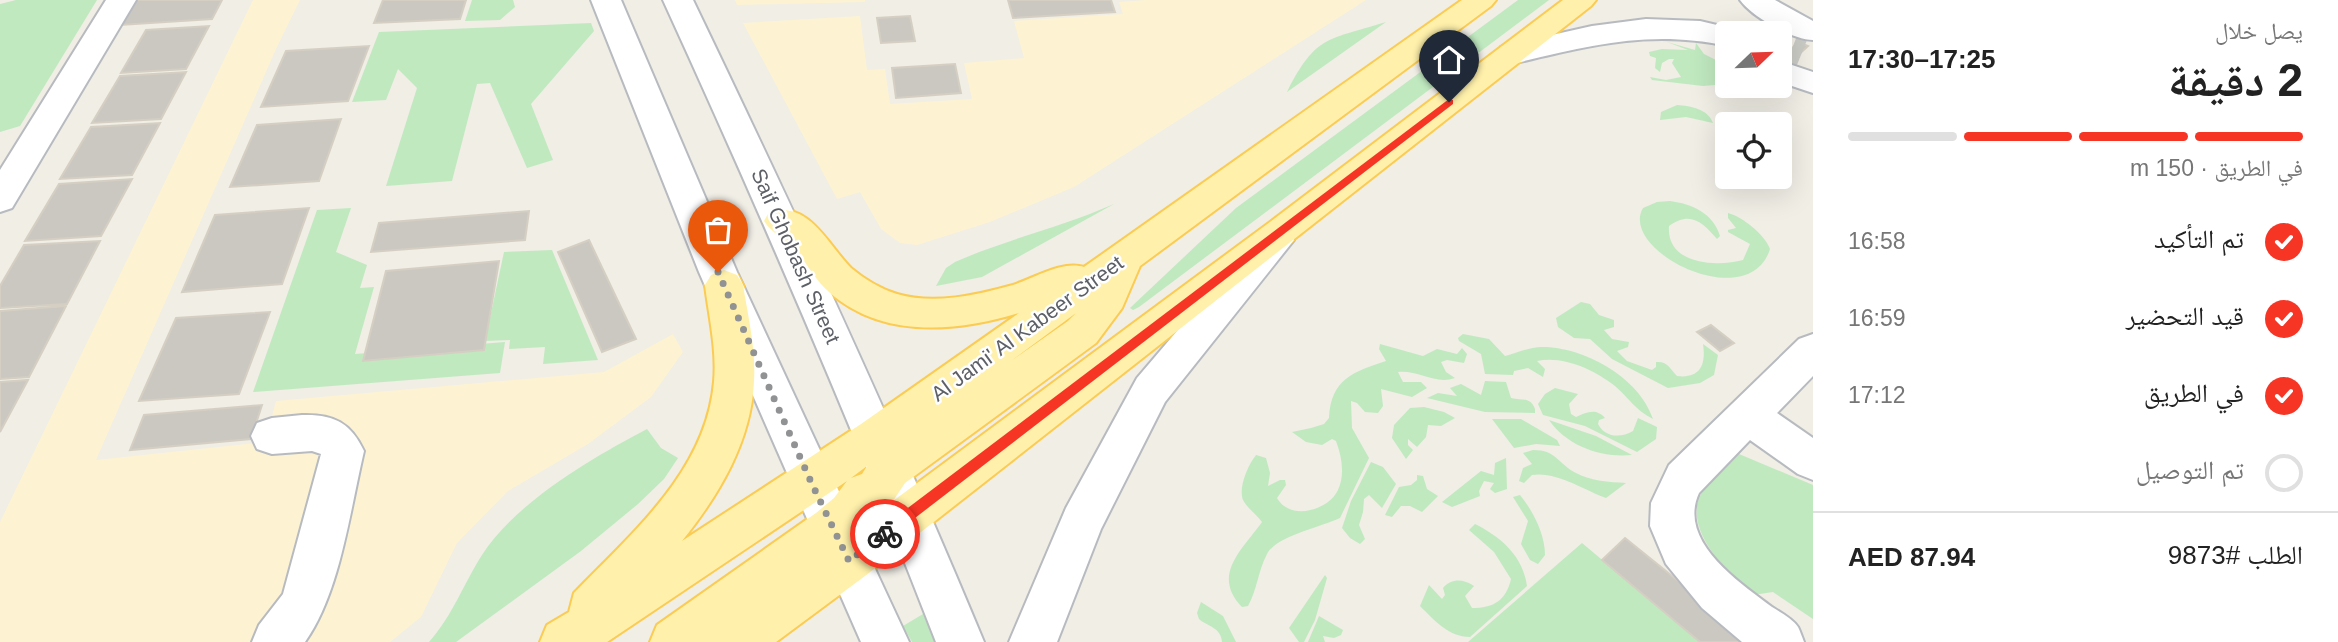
<!DOCTYPE html>
<html lang="ar">
<meta charset="utf-8">
<style>
body{margin:0;font-family:Helvetica,"Noto Naskh Arabic",sans-serif;background:#f6f6f6;color:#222;direction:rtl;height:100vh;display:flex;flex-direction:column;font-size:26px;white-space:nowrap}
*{box-sizing:border-box;margin:0}
p{font-size:23px;color:#767676}
.icon{flex:none;width:38px;height:38px;fill:none;stroke:currentColor;stroke-width:2;stroke-linecap:round;stroke-linejoin:round}
.map{position:relative;flex:1;overflow:hidden;direction:ltr}
.drawer{display:flex;flex-direction:column;background:#fff;width:525px}
.drawer>*{flex:none}
.needle{width:46px;rotate:67deg}
.buttons{position:absolute;left:1715px;top:21px;display:grid;gap:14px}
.buttons a{display:grid;place-items:center;width:77px;height:77px;border-radius:7px;background:#fff;box-shadow:0 7px 28px #0002;font-size:35px}
.pin{position:absolute;display:grid;place-items:center;width:60px;height:60px;color:#fff;margin:-72px -30px;border-radius:50% 50% 50% 0;rotate:-45deg;box-shadow:0 0 7px #0007}
.pin .icon{rotate:45deg}
.courier{position:absolute;display:grid;place-items:center;width:70px;height:70px;margin:-35px;border:5px solid #f63525;border-radius:50%;background:#fff;color:#222;box-shadow:0 2px 9px #0007}
.overview em{font-style:normal;font-weight:800}
.overview div{display:flex;flex-direction:column-reverse}
.overview{display:flex;align-items:center;justify-content:space-between;height:119px;padding:0 35px}
h1{font-size:46px;font-weight:800;line-height:52px}
.bar{display:grid;grid-template-columns:repeat(4,1fr);gap:10px 7px;align-content:center;height:84px;padding:0 35px}
.bar i{height:9px;border-radius:5px;background:#e0e0e0}
.bar .current{background:#f63525}
.bar p{grid-column:span 4}
.line{display:flex;align-items:center;gap:18px;padding:0 35px;border-top:2px solid #e0e0e0}
.line div{flex:1}
ol{padding:0 35px;list-style:none}
li{display:flex;align-items:center;gap:21px;height:77px}
li p{margin-inline-start:auto}
li .icon{padding:7px;border-radius:50%;background:#f63525;color:#fff;stroke-width:4}
li:last-child{color:#767676}
li i{width:38px;height:38px;border:4px solid #e0e0e0;border-radius:50%}
main{display:flex;flex:1;min-height:0}
.map>svg:first-child{display:block}
.green{fill:#c0e9c0}
.sand{fill:#fdf3d3}
.building{fill:#cbc8c2;stroke:#d5cfc3;stroke-width:2}
.lines{fill:none;stroke-linecap:round;stroke-linejoin:round}
.minor-tunnel{stroke:#cbcbc6;stroke-width:33;stroke-dasharray:33 17;stroke-linecap:butt}
.minor-casing{stroke:#b7bbc0;stroke-width:4}
.major-casing{stroke:#fbcb53;stroke-width:4}
.minor{fill:#fff;fill-rule:evenodd}
.major{fill:#fff1ab;fill-rule:evenodd}
.route{fill:#f63525}
.done{stroke:#909293;stroke-width:7;stroke-dasharray:0 12.6}
.labels{text-anchor:middle;dominant-baseline:central;stroke-width:5;stroke-linejoin:round;paint-order:stroke}
.street-label{font-size:21px;fill:#5d6167;stroke:#fff}
</style>
<main>
<section class="drawer">
<div class="overview"><div><h1>2 دقيقة</h1><p>يصل خلال</p></div><em>17:25–17:30</em></div>
<div class="bar"><i class="current"></i><i class="current"></i><i class="current"></i><i></i><p>في الطريق · 150 m</p></div>
<ol>
<li><svg class="icon" aria-label="check" viewBox="0 0 24 24"><path d="M5 12l5 5 9-10"/></svg>تم التأكيد<p>16:58</p></li>
<li><svg class="icon" aria-label="check" viewBox="0 0 24 24"><path d="M5 12l5 5 9-10"/></svg>قيد التحضير<p>16:59</p></li>
<li><svg class="icon" aria-label="check" viewBox="0 0 24 24"><path d="M5 12l5 5 9-10"/></svg>في الطريق<p>17:12</p></li>
<li><i></i>تم التوصيل</li>
</ol>
<div class="line" style="height:91px"><div>الطلب #9873</div><b>AED 87.94</b></div>
</section>
<div class="map">
<svg width="1813" height="642" viewBox="0 0 1813 642">
<rect width="100%" height="100%" fill="#f0eee5"/>
<path class="green" d="M16 0H97L20 126 0 132V4Z
M472 0H513L515 7 500 20 465 21Z
M1518 0H1549L1139 307 1133 310 1130 308 1236 208Z
M1386 22 1287 92C1316 34 1329 40 1386 22Z
M591 23 594 31 531 104 553 160 527 168 490 83 477 84 452 181 386 186 417 88 398 69 386 100 352 102 379 32Z
M1667 42 1695 50 1696 43 1704 54 1720 62 1719 56 1727 62V84L1703 86 1652 80 1650 77 1666 80 1681 77 1672 63 1674 59H1669L1662 63 1660 72 1655 68 1656 58 1650 56 1649 52 1662 49 1688 50Z
M1677 105C1691 106 1708 109 1713 123L1686 117 1660 120 1661 112Z
M1670 201C1692 204 1713 213 1720 236L1717 239C1703 223 1691 210 1669 226 1666 265 1717 267 1743 260L1750 244 1728 232V230L1736 228 1728 218V213C1743 217 1765 235 1770 249 1749 316 1618 251 1643 208L1657 202Z
M1114 204 982 277 936 286 946 268 955 262C1007 239 1062 227 1114 204Z
M351 208 336 252 367 265 360 288 374 287 355 354 505 342 500 373 253 392 317 210Z
M552 250 598 360 543 364 545 347 509 349 510 340 485 341 504 252Z
M1581 302 1590 304 1599 315 1614 320V327L1604 330 1612 339 1629 342 1628 347 1617 351 1627 361 1652 370 1656 367V362C1668 361 1670 369 1677 376 1701 379 1706 364 1703 344L1718 355 1714 375 1700 383 1668 388 1612 359 1590 339 1574 338 1558 327 1556 318Z
M1463 334 1489 339 1505 356C1518 353 1529 347 1542 347 1584 347 1639 377 1653 419 1634 409 1630 399 1615 386 1595 370 1563 355 1537 361L1545 369 1543 377 1528 368 1514 371 1513 375 1485 374 1481 354 1459 341 1458 338Z
M1380 344 1423 356 1437 349 1457 354 1462 348 1467 354 1464 363 1447 360 1441 362 1446 372 1455 378C1435 385 1419 370 1398 372L1403 382H1421L1427 388 1412 397 1381 389 1383 406 1378 413 1365 412 1357 403 1351 401 1352 428 1369 458 1340 518C1321 527 1276 536 1267 554 1258 571 1257 590 1248 606L1242 607C1211 575 1242 550 1262 522 1257 515 1247 508 1243 500 1238 488 1248 465 1256 455L1266 458 1270 473 1268 486 1280 480H1285L1286 485 1277 498C1290 521 1328 511 1338 490 1345 475 1342 457 1336 441L1332 439 1322 445 1306 442 1292 432 1311 428 1324 424 1329 418C1331 379 1353 372 1386 361L1379 349Z
M1485 381 1506 382 1511 398C1521 401 1530 396 1535 409V413L1485 412 1427 398 1438 393 1457 396 1450 388 1461 384 1481 395Z
M1555 388 1578 394 1569 404 1571 414 1576 417C1587 412 1596 408 1605 418L1599 420 1598 424C1605 438 1621 438 1633 431L1638 418 1657 427 1656 439 1637 452 1585 426 1543 415 1538 404 1545 394Z
M1424 407 1444 412 1455 418 1441 426 1428 425 1426 437 1417 447 1408 439V445L1413 450 1406 459 1392 438 1394 425 1410 408Z
M1492 419H1521L1557 440 1560 446 1536 444 1514 448Z
M1549 420 1596 436 1632 455C1601 458 1567 446 1549 420Z
M647 429 661 448 678 458 664 479 638 504 581 551 456 642H429C453 615 463 585 482 555 516 502 592 458 647 429Z
M1533 450C1557 450 1558 464 1576 473 1591 481 1609 482 1626 483L1606 498C1584 490 1556 471 1532 475L1524 483 1519 481 1523 468 1532 464 1523 453Z
M1739 454 1813 485V619L1773 592 1753 595C1729 575 1682 529 1701 494 1708 480 1727 466 1739 454Z
M1506 458 1507 489 1495 493 1490 489 1494 483 1484 481 1479 491 1480 496 1452 507 1442 502 1481 471 1494 475 1495 463Z
M1371 462 1383 467 1396 484 1382 508 1369 495 1364 499 1363 512 1359 525 1365 539 1360 544 1350 538 1342 528 1351 501Z
M1417 475 1423 476 1427 489 1438 496 1422 512 1410 506H1401L1392 517 1385 515 1399 487 1411 485 1417 480Z
M1520 495C1533 511 1545 534 1545 555L1538 564 1530 560 1521 544 1528 521 1513 497Z
M1475 524C1501 537 1523 556 1527 586L1470 637C1449 637 1434 620 1420 606L1429 585 1442 599 1445 595 1443 588C1452 578 1463 579 1474 586L1465 596 1472 608C1493 608 1506 601 1511 579L1494 552 1469 530Z
M1582 543 1700 642H1468Z
M1325 575 1327 578 1315 620 1304 642H1299L1289 628Z
M1201 602 1223 616 1236 642H1222C1221 627 1208 627 1199 619L1197 613Z
M923 614 935 642H912L903 626Z
M1319 616 1343 630 1341 635 1334 638 1323 636 1325 642H1308Z"/>
<path class="sand" d="M253 0H300L276 49 96 460 265 442 276 401 604 372 673 334 683 352 651 397 588 444 508 491 457 543 421 617 390 642H0V522Z
M735 0H865V2L737 5Z
M1146 0H1366L1074 187 990 222 917 245 900 243 881 229 860 192 837 199 743 23 860 16 867 70 885 69 890 104 972 99 964 63 1024 58 1014 21 1123 14 1119 2Z"/>
<path class="building" d="M136 0H222L212 19 121 25Z
M383 0H466L460 19 374 23Z
M1008 0H1111L1115 12 1013 18Z
M910 16 915 41 881 43 877 18Z
M209 26 186 69 121 73 146 30Z
M1798 42 1808 46 1787 65 1780 62Z
M369 46 348 101 261 107 286 51Z
M955 64 961 93 896 98 892 68Z
M186 72 161 119 92 123 120 76Z
M341 119 319 181 230 187 257 125Z
M160 123 132 175 60 179 91 127Z
M132 179 101 236 25 241 59 184Z
M309 208 282 284 182 292 215 215Z
M529 211 525 240 371 252 379 223Z
M589 240 636 339 602 352 558 252Z
M100 241 67 304 0 308V286L24 245Z
M499 261 484 350 363 361 386 271Z
M66 306 29 377 0 379V311Z
M270 312 239 394 139 401 176 318Z
M1711 325 1734 343 1720 351 1697 332Z
M28 380 0 432V382Z
M262 405 251 439 130 450 144 415Z
M1625 538 1754 642H1700L1602 560Z"/>
<g class="lines">
<path class="minor-tunnel" d="M1793 46 1803 50"/>
<defs>
<path id="minor" d="M106 0H136L12 208 0 212V170Z
M591 0H621L737 272 909 642H861L699 272Z
M663 0H693C795 212 894 425 984 642H936C852 425 760 212 663 0Z
M1740 0H1775L1813 21V40C1793 40 1752 17 1740 0Z
M1646 19 1700 21 1738 30 1740 33H1727V46C1650 29 1587 46 1512 64L1501 61 1497 54 1501 47 1512 44 1592 26Z
M1780 61 1813 72V93L1780 82Z
M1276 226 1289 230 1294 240 1165 402 1101 529 1057 642H1009L1066 508 1137 378 1263 230Z
M1813 334V376L1777 413 1813 438V480L1798 474 1750 440 1699 493C1677 541 1739 582 1772 607 1780 612 1793 619 1798 627 1800 631 1802 637 1804 642H1742L1702 608 1666 564 1650 526 1651 503 1669 465 1799 339Z
M302 415C334 414 351 423 364 451 350 510 340 593 305 642H252L259 625 283 594 321 454 312 451 272 454 257 449 251 436 257 423 272 418Z"/>
<path id="major" d="M1462 0H1496L1491 6 1140 266 1122 308 1096 343 905 483 893 501 1270 222 1563 0H1596L1591 6 865 576 776 642H650L657 625 816 513 834 498 847 481 607 642H540L547 625 569 612 574 593C633 532 706 471 714 382 717 350 709 317 705 285L711 275 724 270 737 275 743 285C748 316 756 349 754 381 751 442 719 495 682 541L861 424 1019 313C956 332 882 339 829 292 815 280 807 263 795 250 785 238 772 234 764 221L769 212C809 200 828 245 851 268 864 279 881 289 897 294 934 305 977 295 1013 285 1034 278 1063 260 1084 267ZM1076 313 1068 321 1011 361ZM867 466 862 474 851 478Z"/>
</defs>
<use href="#minor" class="minor-casing"/>
<use href="#major" class="major-casing"/>
<use href="#minor" class="minor"/>
<use href="#major" class="major"/>
</g>
<path class="route" d="M1449 99 1453 100V104L889 538H880V529Z"/>
<g class="lines">
<path class="done" d="M718 272 811 482 849 561 885 534"/>
</g>
<g class="labels">
<g class="street-label">
<text transform="translate(796 256) rotate(66)">Saif Ghobash Street</text>
<text transform="translate(1027 328) rotate(-36)">Al Jami' Al Kabeer Street</text>
</g>
</g>
</svg>
<div class="buttons">
<a><svg class="needle" viewBox="-14 -14 28 28"><path d="M0-13l5 13h-10z" fill="#e53935"/><path d="M0 13l5-13h-10z" fill="#767676"/></svg></a>
<a><svg class="icon" aria-label="locate" viewBox="0 0 24 24"><circle cx="12" cy="12" r="6"/><path d="M12 2v4M12 18v4M2 12h4M18 12h4"/></svg></a>
</div>
<div class="pin" style="left:718px;top:272px;background:#ea580c"><svg class="icon" aria-label="bag" viewBox="0 0 24 24"><path d="M5 8h14l-1 12H6zM9 8a3 3 0 0 1 6 0"/></svg></div>
<div class="pin" style="left:1449px;top:102px;background:#1f2937"><svg class="icon" aria-label="home" viewBox="0 0 24 24"><path d="M3 11l9-7 9 7M6 9v11h12V9"/></svg></div>
<div class="courier" style="left:885px;top:534px"><svg class="icon" aria-label="bike" viewBox="0 0 24 24"><circle cx="6" cy="16" r="4"/><circle cx="18" cy="16" r="4"/><path d="M6 16l4-8h5l3 8M10 8l3 8H6M13 5h3"/></svg></div>
</div>
</main>
